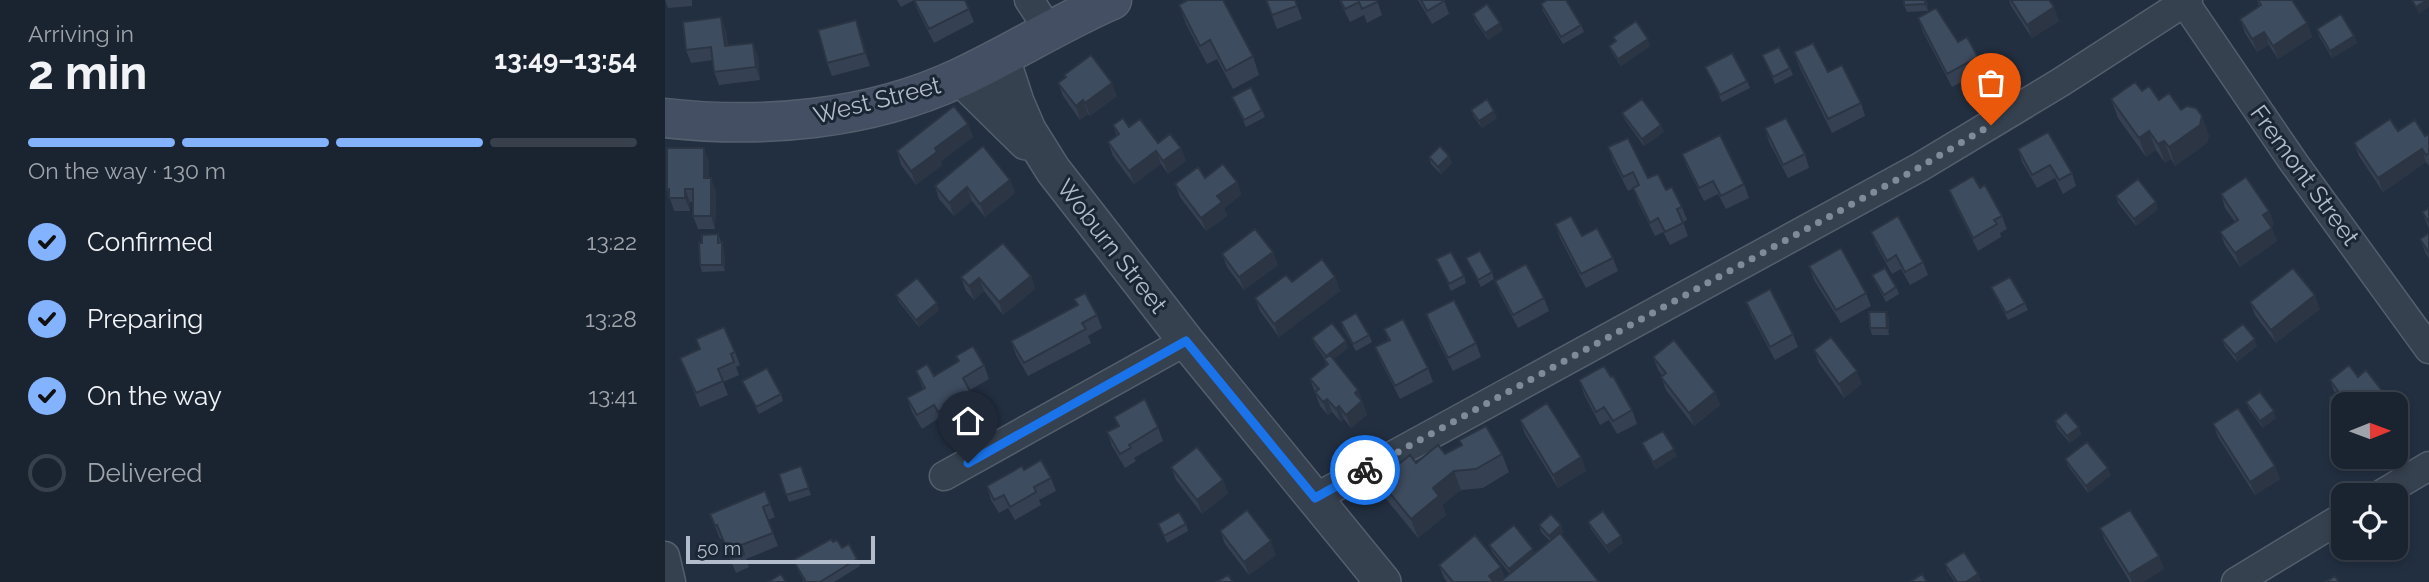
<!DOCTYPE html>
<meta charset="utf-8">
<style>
body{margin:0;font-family:Raleway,sans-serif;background:#272f3c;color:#f1f3f6;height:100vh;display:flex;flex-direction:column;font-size:26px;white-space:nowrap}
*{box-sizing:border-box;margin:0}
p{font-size:23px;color:#9fa4ab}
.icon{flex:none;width:38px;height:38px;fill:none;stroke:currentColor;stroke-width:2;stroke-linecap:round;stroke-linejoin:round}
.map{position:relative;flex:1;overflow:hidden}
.sheet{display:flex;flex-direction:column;background:#1a2330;width:665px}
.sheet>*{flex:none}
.needle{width:46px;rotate:89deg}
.buttons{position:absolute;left:1666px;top:392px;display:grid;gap:14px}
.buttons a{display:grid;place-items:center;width:77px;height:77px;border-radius:14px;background:#1a2330;box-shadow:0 4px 10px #0003,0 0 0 2px #38404c;font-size:35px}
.scale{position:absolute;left:21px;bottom:18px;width:189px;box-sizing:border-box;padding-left:7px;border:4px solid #b3bcca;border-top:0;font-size:19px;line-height:24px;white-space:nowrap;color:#b3bcca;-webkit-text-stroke:5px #1b2634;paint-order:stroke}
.pin{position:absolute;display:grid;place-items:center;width:60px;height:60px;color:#fff;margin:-72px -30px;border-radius:50% 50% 50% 0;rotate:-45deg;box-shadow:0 0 7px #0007}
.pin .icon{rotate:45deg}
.courier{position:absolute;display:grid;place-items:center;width:70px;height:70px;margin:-35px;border:5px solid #1a73e8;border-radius:50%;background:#fff;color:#222;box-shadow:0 2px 9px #0007}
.head em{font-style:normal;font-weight:700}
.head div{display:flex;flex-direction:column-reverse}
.head{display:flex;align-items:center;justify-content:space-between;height:119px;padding:0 28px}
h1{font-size:46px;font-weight:700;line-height:52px}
.bar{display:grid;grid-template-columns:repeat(4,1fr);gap:10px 7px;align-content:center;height:84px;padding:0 28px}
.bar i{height:9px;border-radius:5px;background:#38404c}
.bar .on{background:#83b2ff}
.bar p{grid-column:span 4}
ol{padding:0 28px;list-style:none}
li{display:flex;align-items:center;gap:21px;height:77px}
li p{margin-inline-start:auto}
li .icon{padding:7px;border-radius:50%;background:#83b2ff;color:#111;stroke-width:4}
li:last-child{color:#9fa4ab}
li i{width:38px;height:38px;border:4px solid #38404c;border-radius:50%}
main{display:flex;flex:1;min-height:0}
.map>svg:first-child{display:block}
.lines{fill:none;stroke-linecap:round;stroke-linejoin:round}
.minor-casing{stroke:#545f6d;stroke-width:31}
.tertiary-casing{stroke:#545f6d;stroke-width:38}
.secondary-casing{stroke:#545f6d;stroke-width:41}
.minor{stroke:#36414f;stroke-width:28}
.tertiary{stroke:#36414f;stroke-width:35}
.secondary{stroke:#444f63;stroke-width:38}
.wall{fill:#354153}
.shaded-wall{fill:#2b3543}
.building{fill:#3e4c60;stroke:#2b3543;stroke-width:2}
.done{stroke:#808b9a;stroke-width:7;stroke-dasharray:0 12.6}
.route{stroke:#1a73e8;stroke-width:9}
.labels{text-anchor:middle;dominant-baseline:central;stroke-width:6;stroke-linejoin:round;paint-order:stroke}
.street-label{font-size:24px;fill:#b3bcca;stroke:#1b2634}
</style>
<main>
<section class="sheet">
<div class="head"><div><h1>2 min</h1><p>Arriving in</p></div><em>13:49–13:54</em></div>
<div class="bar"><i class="on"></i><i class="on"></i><i class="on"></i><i></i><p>On the way · 130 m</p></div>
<ol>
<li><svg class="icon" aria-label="check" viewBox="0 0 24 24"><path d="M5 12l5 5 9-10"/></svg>Confirmed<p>13:22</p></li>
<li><svg class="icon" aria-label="check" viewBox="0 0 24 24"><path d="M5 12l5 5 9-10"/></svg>Preparing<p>13:28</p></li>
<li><svg class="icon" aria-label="check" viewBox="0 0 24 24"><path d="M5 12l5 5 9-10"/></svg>On the way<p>13:41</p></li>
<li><i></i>Delivered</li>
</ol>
</section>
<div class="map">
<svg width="1764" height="582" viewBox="0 0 1764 582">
<rect width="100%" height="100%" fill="#222f40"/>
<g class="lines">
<defs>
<path id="minor" d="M364 0 384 30
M1518 0 1629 163 1764 349
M279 476 521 341
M1715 495 1764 466
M650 498 1255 167 1396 82 1523 0
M0 556 6 582
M1571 582 1678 517"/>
<path id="tertiary" d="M336 56 351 102 363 130 388 170 521 341 718 582
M296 78 361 142"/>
<path id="secondary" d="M0 118C98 129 204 120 294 78 346 54 394 23 447 0"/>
</defs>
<use href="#minor" class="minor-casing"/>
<use href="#tertiary" class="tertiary-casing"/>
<use href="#secondary" class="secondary-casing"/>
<use href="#minor" class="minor"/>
<use href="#tertiary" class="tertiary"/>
<use href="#secondary" class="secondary"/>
</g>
<path class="wall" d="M0 0H27V6L3 8Z
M232 0H300L309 22 269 43 252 9 249 0 236 7Z
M601 0H630L637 19 612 29Z
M674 0H712L717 15 702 23 699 15 685 22Z
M753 0H779L784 14 767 24Z
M1239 0H1262L1263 11 1242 12 1239 5Z
M1344 0H1384L1394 21 1367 38 1346 6Z
M1592 0H1627L1642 23 1647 37 1613 59 1604 45 1592 52 1580 33 1575 19 1594 7Z
M876 4 916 25 919 32 898 44 878 11Z
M514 5 588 56 594 75 568 89 552 59 542 64 521 24Z
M808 14 838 30 823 40 810 21Z
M1253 18 1293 42 1313 57 1318 70 1287 87 1258 32Z
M191 20 205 66 167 76 162 63Z
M1652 29 1689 36 1692 43 1667 58 1654 36Z
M61 30 63 46 93 56 95 80 54 85 49 72 48 60 26 63 21 50Z
M948 37 985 46 956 66 947 53 944 46 950 42Z
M1129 52 1163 72 1196 103 1200 116 1167 133 1134 66Z
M1097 55 1125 68 1128 75 1110 84Z
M1040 67 1082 81 1085 88 1057 102Z
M399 75 452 96 425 116 423 114 415 120 398 96 393 83 400 78Z
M1477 91 1516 110 1544 135 1542 143 1510 166 1506 159 1500 163 1491 150 1481 157 1453 118 1446 99Z
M567 97 597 110 600 117 581 127Z
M806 110 832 118 817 128 809 117Z
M957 113 996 125 999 132 979 146 960 120Z
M303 124 308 137 276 161 277 165 251 185 236 165 232 151Z
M448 125 464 127 493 143 516 148 521 161 503 174 496 164 469 184 448 156 443 142 452 136Z
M1100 128 1140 154 1144 168 1123 178 1104 142Z
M1733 131 1760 136 1764 134V166L1761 162 1718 192 1694 156 1689 143Z
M943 147 1001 190 1017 207 1022 220 1018 222 1023 236 1005 245 998 232 990 236 973 202 968 188 973 186 963 191 948 161Z
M1353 149 1407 173 1411 186 1398 194 1390 178 1372 188 1357 162Z
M1017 154 1079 184 1084 198 1061 209 1053 194 1039 201 1022 167Z
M764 157 787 163 776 174 766 164Z
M44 161V178L51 191 50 229H33L28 216V202H25V211H9L2 189Z
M540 178 572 182 576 195 559 208 562 216 541 231 515 197 510 184Z
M345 180 350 193 320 217 307 201 289 216 274 199 270 186Z
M1315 188 1337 216 1342 229 1335 233 1336 237 1313 251 1289 203 1284 190Z
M1556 194 1604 211 1609 224 1606 227 1612 241 1575 267 1560 245 1555 232 1570 222 1560 208Z
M1451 196 1493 209 1471 226 1453 203Z
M1764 208V229L1757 212Z
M890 224 948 258 953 271 921 288 895 238Z
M1206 232 1258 262 1263 275 1245 285 1236 269 1227 274 1211 245Z
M1764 233V259L1760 252 1755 239Z
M53 234 59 249 60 271 37 272 35 265 37 243Z
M557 254 613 265 579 290 562 267Z
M801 258 827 272 829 279 816 287Z
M771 259 799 276 801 283 786 291Z
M1144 266 1201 293 1206 306 1176 323 1149 280Z
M1207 275 1231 287 1234 294 1221 302 1210 282Z
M366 276 370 289 338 315 319 291 309 300 301 291 296 277Z
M670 277 675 291 614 337 595 311 590 298 627 282Z
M830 281 879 298 884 311 853 328 835 294Z
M1326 287 1360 303 1363 310 1343 320 1329 294Z
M231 295 274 310 254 327 234 302Z
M409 299 432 315 437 328 423 336 426 343 363 376 351 355 346 341 412 306Z
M1081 302 1128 334 1133 347 1110 360 1086 315Z
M1585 302 1655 309 1611 343 1590 315Z
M1221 312 1224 319V335H1207L1205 328Z
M761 314 811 343 816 357 788 371 766 328Z
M676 322 704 335 707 342 691 351 678 329Z
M719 329 763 368 768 382 735 399 715 360 710 347 723 340Z
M647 338 683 348 668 359 693 390 702 415 686 428 679 419 676 422 667 412 663 415 655 406 645 379 661 365 659 359H660L650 345Z
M31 339 70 352 75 365 71 367 74 375 58 382 63 395 35 407 15 358 35 349Z
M1557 340 1592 346 1572 362 1560 347Z
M1149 350 1197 384 1179 398 1154 363Z
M291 356 319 365 324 379 305 390 311 406 278 425 274 418 257 429 247 412 242 398 258 389 251 371 269 376 293 362Z
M988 357 1050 392 1055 405 1029 426 1001 390 996 377 997 375 993 370Z
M946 377 967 410 972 424 952 434 944 420 935 425 919 394 914 380Z
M1693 377 1678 404V449L1671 440 1667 427 1675 420 1668 412 1664 398 1670 394 1665 380Z
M77 381 116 394 118 401 94 414Z
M1581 402 1611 418 1598 428 1584 409Z
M449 417 493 427 498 441 469 458 471 461 460 468 447 446 442 432 453 426Z
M855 420 916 457 921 471 893 488 860 434Z
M1390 421 1417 434 1405 443 1392 428Z
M1548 424 1610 466 1615 479 1590 495 1553 437Z
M794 440 837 454 844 472 818 488 796 490 777 505 781 515 753 538 721 499 714 480 751 463 780 454 796 446Z
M977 443 1012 456 991 469 980 450Z
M1400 459 1446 475 1423 493 1403 466Z
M136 466 146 495 124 502 114 474Z
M506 467 558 480 563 493 537 514 511 480Z
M359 470 386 478 391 491 374 500 376 505 350 520 343 508 334 513 326 500 322 486Z
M100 491 110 517 103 520 113 546 81 559 84 567 71 573 57 538 55 539 45 514Z
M923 522 958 543 944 553 926 529Z
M493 524H521L523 531 502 543Z
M874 525H896L898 532 896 534 934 582H782L779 578 774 565 840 577 845 574 827 552 824 545 870 554 885 541 876 532Z
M1435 528 1494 556 1499 569 1478 582H1465L1440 541Z
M555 531 611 555 584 575 560 544Z
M168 542 192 559 195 566 169 582H139L128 560Z
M1280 564 1313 574 1316 581 1290 582 1282 571Z"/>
<path class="shaded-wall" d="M1260 0H1262L1263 11 1260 4Z
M1762 0H1764V7L1754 14 1751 7Z
M1389 7 1394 21 1367 38 1362 25Z
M56 17 61 30 64 59 60 46Z
M191 20 196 33 205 66 200 53Z
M835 23 838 30 823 40 820 33Z
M1642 23 1647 37 1613 59 1608 46Z
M1599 32 1604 45 1592 52 1587 39Z
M1689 36 1692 43 1667 58 1665 51Z
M983 39 985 46 956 66 953 59Z
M88 43 93 56 95 80 91 67Z
M447 83 452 96 425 116 420 103Z
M418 100 423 114 415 120 411 106Z
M829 111 832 118 817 128 814 121Z
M1537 116 1544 135 1542 143 1510 166 1504 147Z
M303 124 308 137 276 161 277 165 251 185 246 171 270 148Z
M996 125 999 132 979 146 977 139Z
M1484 131 1491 150 1481 157 1474 138Z
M1499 141 1506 159 1500 163 1493 144Z
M39 148 44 161V191L39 178Z
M516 148 521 161 503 174 498 161Z
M1757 149 1761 162 1718 192 1713 178Z
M491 151 496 164 469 184 464 171Z
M784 156 787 163 776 174 773 167Z
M46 178 51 191 50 229 46 216Z
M345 180 350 193 320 217 315 204Z
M572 182 576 195 559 208 562 216 541 231 536 218 552 196Z
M302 187 307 201 289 216 284 203Z
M20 189 25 202V211L20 198Z
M1491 202 1493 209 1471 226 1469 219Z
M1604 211 1609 224 1603 229 1598 215Z
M1607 228 1612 241 1575 267 1570 253Z
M57 242 59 249 60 271 57 265Z
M608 252 613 265 579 290 574 277Z
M366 276 370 289 338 315 334 302Z
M670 277 675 291 614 337 609 324Z
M314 278 319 291 309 300 304 286Z
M1650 295 1655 309 1611 343 1606 330Z
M272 303 274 310 254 327 251 320Z
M1221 312 1224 319V335L1222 328Z
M1590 339 1592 346 1572 362 1570 355Z
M681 341 683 348 664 363 661 356Z
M1192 371 1197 384 1179 398 1174 384Z
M693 390 702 415 686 428 681 415 690 393Z
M1050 392 1055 405 1029 426 1024 413Z
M1718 392 1722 404H1702Z
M662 399 667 412 663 415 658 402Z
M674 406 679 419 676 422 671 409Z
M1609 411 1611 418 1598 428 1595 421Z
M1414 427 1417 434 1405 443 1402 436Z
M1009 449 1012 456 991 469 988 462Z
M916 457 921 471 893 488 888 475Z
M1610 466 1615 479 1590 495 1585 482Z
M1443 468 1446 475 1423 493 1421 486Z
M789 471 796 490 777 505 781 515 753 538 746 519 768 488Z
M558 480 563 493 537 514 532 500Z
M896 525 898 532 887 543 884 536Z
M956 536 958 543 944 553 941 546Z
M606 541 611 555 584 575 579 562Z
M868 549 871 556 846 576 844 569Z
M1494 556 1499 569 1478 582H1467L1464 574Z
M836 567 841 580 837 582H826L824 576Z
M1313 574 1316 581 1301 582Z"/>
<path class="building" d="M249 0H300L304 9 264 29Z
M523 0H558L588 56 561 71 545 40 535 46 514 5Z
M601 0H630L632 6 607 15Z
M675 0H712V2L697 9 694 2 680 9Z
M756 0H779V1L762 11Z
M882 0H901L916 25 896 37 876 4Z
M1239 0H1260V4L1239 5Z
M1346 0H1384L1389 7 1362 25Z
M1593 0H1627L1642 23 1608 46 1599 32 1587 39 1575 19 1596 5Z
M1747 0H1762L1751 7Z
M822 4 835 23 820 33 808 14Z
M1271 8 1293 42 1302 37 1313 57 1282 74 1253 18Z
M1676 14 1689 36 1665 51 1652 29Z
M56 17 60 46 88 43 91 67 49 72 46 47 21 50 18 22Z
M191 20 200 53 162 63 153 30Z
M971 21 983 39 953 59 944 46 951 41 948 37Z
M1148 43 1163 72 1177 65 1196 103 1163 119 1129 52Z
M1114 47 1125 68 1108 77 1097 55Z
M1067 53 1082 81 1055 95 1040 67Z
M426 55 447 83 420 103 418 100 411 106 393 83 401 77 399 75Z
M1470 82 1477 91 1484 86 1494 100 1504 93 1516 110 1522 106 1531 108 1537 116 1535 125 1504 147 1499 141 1493 144 1484 131 1474 138 1446 99Z
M586 87 597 110 579 120 567 97Z
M822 99 829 111 814 121 806 110Z
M977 99 996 125 977 139 957 113Z
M289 106 303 124 270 148 272 152 246 171 232 151Z
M458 118 464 127 475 119 493 143 505 134 516 148 498 161 491 151 464 171 443 142 454 134 448 125Z
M1121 118 1140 154 1118 165 1100 128Z
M1725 119 1733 131 1750 120 1760 136 1764 134V153L1761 155 1757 149 1713 178 1689 143Z
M1383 132 1407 173 1394 180 1385 165 1367 175 1353 149Z
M1055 135 1079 184 1056 196 1048 181 1034 188 1017 154Z
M963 138 983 178 993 174 1001 190 1007 187 1017 207 1012 209 1018 223 1000 232 993 218 985 223 968 188 974 185 968 172 958 177 943 147Z
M318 146 345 180 315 204 302 187 284 203 270 186Z
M775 146 784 156 773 167 764 157Z
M2 148H39V178H46V216H28V189H20V198H4V189H2Z
M558 164 572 182 552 196 557 202 536 218 510 184 533 167 540 178Z
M1308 176 1315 188 1320 185 1337 216 1329 220 1332 224 1308 238 1284 190Z
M1581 177 1604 211 1598 215 1607 228 1570 253 1555 232 1573 220 1556 194Z
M1473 179 1491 202 1469 219 1451 196Z
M1764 208V222L1757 212Z
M906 216 917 236 932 228 948 258 916 274 890 224Z
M1233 216 1258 262 1240 272 1231 255 1222 261 1206 232Z
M590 229 608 252 574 277 557 254Z
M1764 233V253L1755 239Z
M53 234V243L57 242V265H35L34 243H37V235Z
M338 243 366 276 334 302 314 278 304 286 296 277Z
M1176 248 1201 293 1171 310 1144 266Z
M815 251 827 272 813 280 801 258Z
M786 252 799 276 784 284 771 259Z
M657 259 670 277 609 324 590 298 621 275 627 282Z
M861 264 879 298 848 315 830 281Z
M1220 268 1231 287 1219 295 1207 275Z
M1628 268 1650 295 1606 330 1585 302Z
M1345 277 1360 303 1341 313 1326 287Z
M252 278 272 303 251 320 231 295Z
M1105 289 1128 334 1105 347 1081 302Z
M420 293 432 315 417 323 421 329 359 363 346 341 413 305 409 299Z
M789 300 811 343 783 358 761 314Z
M1204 312H1221L1222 328H1205Z
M691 313 704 335 688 344 676 322Z
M738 319 763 368 730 386 710 347 725 340 719 329Z
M667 323 681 341 661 356 647 338Z
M1578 324 1590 339 1570 355 1557 340Z
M59 327 70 352 66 354 69 362 53 369 58 381 31 393 15 358 35 349 31 339Z
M1166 337 1192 371 1174 384 1149 350Z
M1009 340 1050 392 1024 413 996 377 1001 373 988 357Z
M308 346 319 365 298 378 306 393 273 412 269 405 252 415 242 398 260 388 251 371 262 364 269 376 294 361 291 356Z
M665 355 693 390 690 393 697 401 681 415 674 406 671 409 662 399 658 402 650 392 654 389 645 379 663 364 659 359Z
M1684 365 1693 377 1701 370 1718 392 1702 404H1678V439L1677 440 1667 427 1678 418 1664 398 1673 391 1665 380Z
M939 366 946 377 948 376 967 410 948 421 939 407 931 412 914 380Z
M102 368 116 394 91 407 77 381Z
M1595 392 1609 411 1595 421 1581 402Z
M480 399 493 427 464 445 466 448 455 454 442 432 454 426 449 417Z
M882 403 916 457 888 475 855 420Z
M1573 408 1610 466 1585 482 1548 424Z
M1401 412 1414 427 1402 436 1390 421Z
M821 426 837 454 811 469 789 471 768 488 774 496 746 519 714 480 745 455 751 463 773 445 780 454 797 445 794 440Z
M998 431 1009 449 988 462 977 443Z
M1422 442 1443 468 1421 486 1400 459Z
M532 447 558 480 532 500 506 467Z
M376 460 386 478 369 487 371 492 345 507 339 495 329 500 322 486 357 466 359 470Z
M136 466 144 488 121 495 114 474Z
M100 491 105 504 98 507 108 533 76 545 79 554 66 559 52 525 50 526 45 514Z
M582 510 606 541 579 562 555 531Z
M1465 510 1494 556 1464 574 1435 528Z
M938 511 956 536 941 546 923 522Z
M514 512 521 524 499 536 493 524Z
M886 514 896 525 884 536 874 525Z
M849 525 868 549 844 569 824 545Z
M895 533 934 582H837L836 581Z
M810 535 836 567 824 576 829 582H788L774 565Z
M166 539 168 542 172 540 177 548 184 544 192 559 155 582H141L128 560Z
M1299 552 1313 574 1301 582H1292L1280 564Z
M116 574 121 582H103Z
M1257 574 1262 582H1245Z
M563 575 568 582H551Z
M1670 576 1674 582H1660Z"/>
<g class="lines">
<path class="done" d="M700 470 1255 167 1326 125"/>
<path class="route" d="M303 463 521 341 650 498 700 470"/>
</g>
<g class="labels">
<g class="street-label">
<text transform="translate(212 100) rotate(-14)">West Street</text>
<text transform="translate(1640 175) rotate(54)">Fremont Street</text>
<text transform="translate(447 246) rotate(52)">Woburn Street</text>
</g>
</g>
</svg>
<div class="buttons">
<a><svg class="needle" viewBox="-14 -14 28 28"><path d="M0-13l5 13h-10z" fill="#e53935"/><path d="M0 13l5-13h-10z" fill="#9fa4ab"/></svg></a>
<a><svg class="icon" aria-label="locate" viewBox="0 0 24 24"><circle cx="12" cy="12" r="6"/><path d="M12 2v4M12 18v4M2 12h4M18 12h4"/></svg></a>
</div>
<div class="scale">50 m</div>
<div class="pin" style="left:1326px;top:125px;background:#ea580c"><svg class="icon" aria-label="bag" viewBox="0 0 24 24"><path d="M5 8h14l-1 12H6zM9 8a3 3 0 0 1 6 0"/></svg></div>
<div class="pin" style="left:303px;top:463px;background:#1f2937"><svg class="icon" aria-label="home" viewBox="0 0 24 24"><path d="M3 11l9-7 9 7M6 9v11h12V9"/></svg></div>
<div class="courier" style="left:700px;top:470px"><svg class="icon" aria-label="bike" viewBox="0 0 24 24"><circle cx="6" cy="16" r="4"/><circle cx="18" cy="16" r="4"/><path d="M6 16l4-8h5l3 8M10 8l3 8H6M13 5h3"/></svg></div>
</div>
</main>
